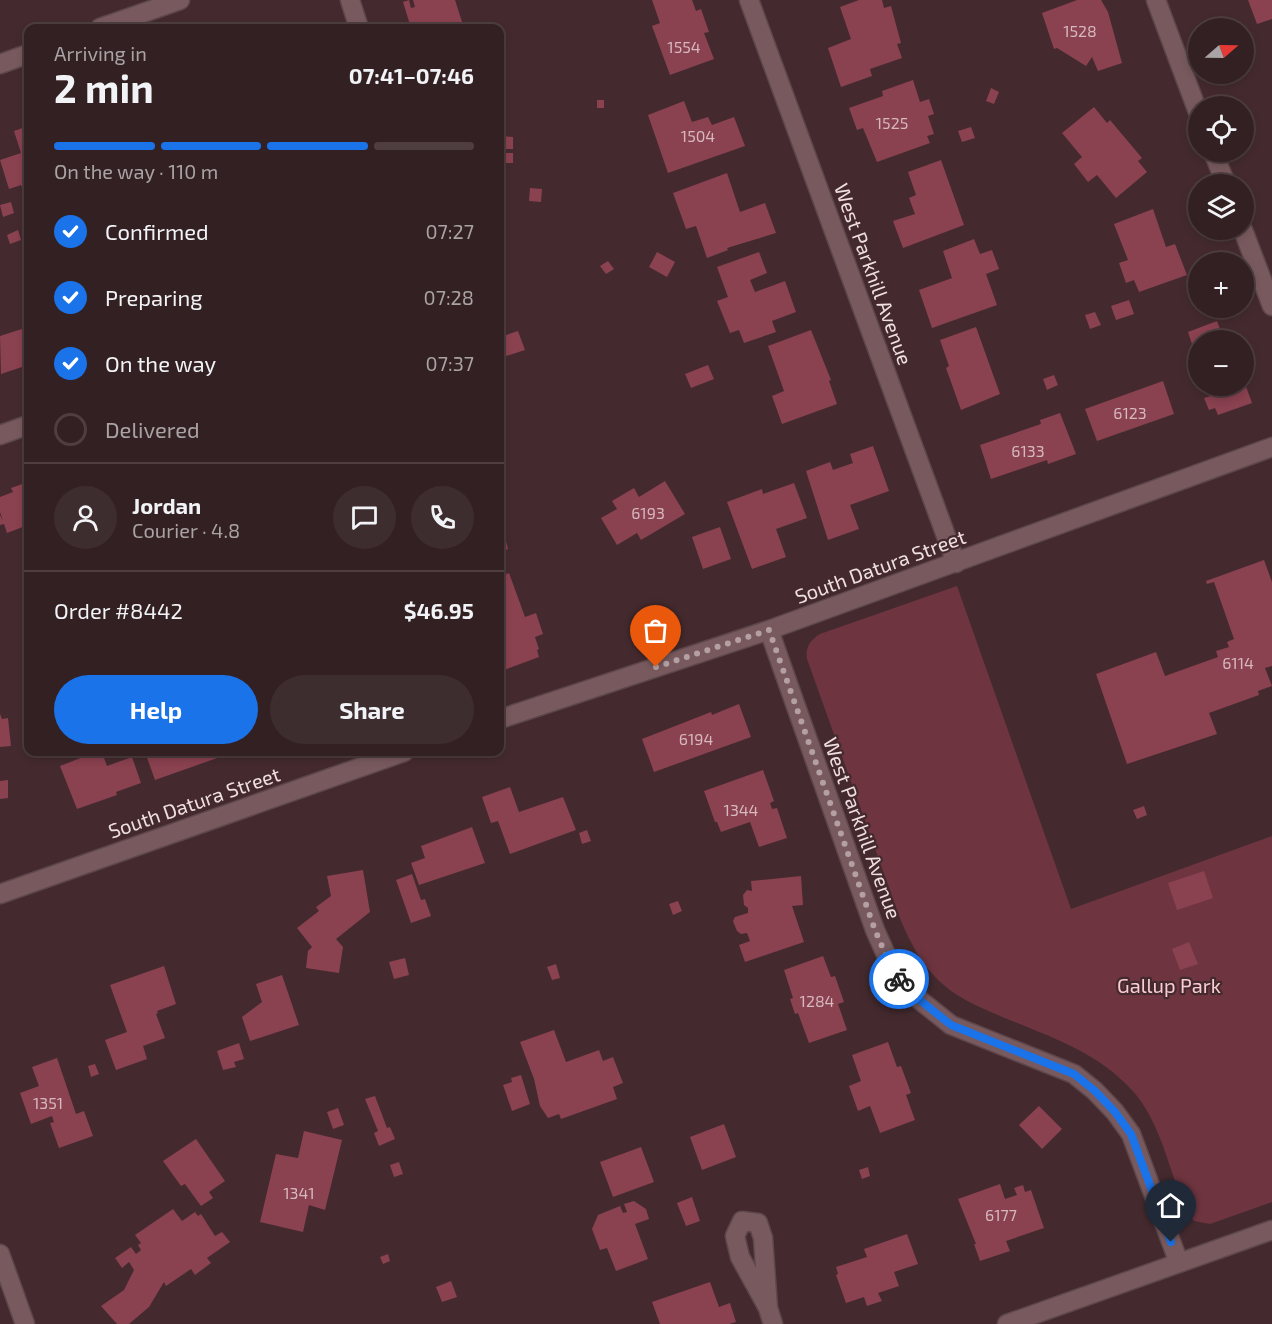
<!DOCTYPE html>
<meta charset="utf-8">
<style>
body{margin:0;font-family:"Exo 2",sans-serif;background:#3e2d2f;color:#f1f3f6;height:100vh;display:flex;flex-direction:column;font-size:22px;white-space:nowrap}
*{box-sizing:border-box;margin:0}
p{font-size:20px;color:#a9a3a5}
.icon{flex:none;width:33px;height:33px;fill:none;stroke:currentColor;stroke-width:2;stroke-linecap:round;stroke-linejoin:round}
.map{position:relative;flex:1;overflow:hidden}
.side{position:absolute;left:24px;top:24px;width:480px;height:732px;display:flex;flex-direction:column;background:#332022;border-radius:12px;box-shadow:0 3px 9px #0003,0 0 0 2px #4e3e40}
.side>*{flex:none}
.needle{width:39px;rotate:70deg}
.buttons{position:absolute;left:1188px;top:18px;display:grid;gap:12px}
.buttons a{display:grid;place-items:center;width:66px;height:66px;border-radius:50%;background:#332022;box-shadow:0 3px 9px #0003,0 0 0 2px #4e3e40;font-size:30px}
.pin{position:absolute;display:grid;place-items:center;width:51px;height:51px;color:#fff;margin:-62px -26px;border-radius:50% 50% 50% 0;rotate:-45deg;box-shadow:0 0 6px #0007}
.pin .icon{rotate:45deg}
.courier{position:absolute;display:grid;place-items:center;width:60px;height:60px;margin:-30px;border:4px solid #1a73e8;border-radius:50%;background:#fff;color:#222;box-shadow:0 2px 8px #0007}
.summary em{font-style:normal;font-weight:700}
.summary div{display:flex;flex-direction:column-reverse}
.summary{display:flex;align-items:center;justify-content:space-between;height:102px;padding:0 30px}
h1{font-size:39px;font-weight:700;line-height:45px}
.bar{display:grid;grid-template-columns:repeat(4,1fr);gap:9px 6px;align-content:center;height:72px;padding:0 30px}
.bar i{height:8px;border-radius:4px;background:#4e3e40}
.bar .on{background:#1a73e8}
.bar p{grid-column:span 4}
.line{display:flex;align-items:center;gap:15px;padding:0 30px;border-top:2px solid #4e3e40}
.line div{flex:1}
.round{display:grid;place-items:center;flex:none;width:63px;height:63px;border-radius:32px;background:#3e2d2f}
ol{padding:0 30px;list-style:none}
li{display:flex;align-items:center;gap:18px;height:66px}
li p{margin-inline-start:auto}
li .icon{padding:6px;border-radius:50%;background:#1a73e8;color:#fff;stroke-width:4}
li:last-child{color:#a9a3a5}
li i{width:33px;height:33px;border:3px solid #4e3e40;border-radius:50%}
.cta{display:flex;gap:12px;margin-top:auto;padding:12px 30px}
.cta a{flex:1;height:69px;border-radius:36px;background:#1a73e8;color:#fff;font-size:24px;font-weight:700;line-height:69px;text-align:center}
.cta a+a{background:#3e2d2f;color:#f1f3f6}
.map>svg:first-child{display:block}
.green{fill:#6e3540}
.building{fill:#8a4150}
.lines{fill:none;stroke-linecap:round;stroke-linejoin:round}
.minor-casing{stroke:#5d474b;stroke-width:21}
.minor{stroke:#785a5e;stroke-width:18}
.done{stroke:#b4a0a2;stroke-width:6;stroke-dasharray:0 10.8}
.route{stroke:#1a73e8;stroke-width:8}
.labels{text-anchor:middle;dominant-baseline:central;stroke-width:4.5;stroke-linejoin:round;paint-order:stroke}
.number-label{font-size:16px;fill:#d6b8bd}
.street-label{font-size:20px;fill:#f0dfe1;stroke:#442a2e}
.park-label{font-size:20px;fill:#fbcdd3;stroke:#442a2e}
</style>
<div class="map">
<svg width="1272" height="1324" viewBox="0 0 1272 1324">
<rect width="100%" height="100%" fill="#442a2e"/>
<path class="green" d="M957 586 1071 909 1272 836V1202L1210 1224 1194 1221C1182 1208 1178 1192 1173 1175 1163 1145 1153 1113 1131 1089 1096 1051 1046 1035 1000 1016 977 1006 955 997 937 979 921 963 910 942 901 921L807 659C805 648 810 640 820 634Z"/>
<path class="building" d="M409 0 411 8 415 7 413 0H455L464 28H411L403 2Z
M652 0H692L696 11 701 9 709 32 704 33 714 59 670 75 652 26 660 23Z
M859 0H882L884 8 891 6 901 43 897 44 902 58 870 69 872 76 841 87 828 48 851 39 840 7Z
M1077 0H1101L1108 12 1122 63 1098 71 1092 57 1086 66 1057 48 1054 49 1042 13Z
M1248 0H1272V19L1257 24Z
M913 80 920 102 929 99 934 114 928 116 934 134 927 136 930 143 877 162 863 128 857 130 849 108 883 96 882 91Z
M991 88 999 92 994 104 986 101Z
M597 100H604V108H597Z
M684 101 692 122 708 117 712 125 734 117 745 146 668 173 648 115Z
M1094 107 1107 123 1110 120 1142 158 1138 161 1147 172 1116 198 1097 175 1088 182 1074 164 1082 157 1062 133Z
M28 126V190L24 192 21 185 9 189 0 160 21 153 14 131Z
M971 127 975 138 962 142 958 131Z
M500 136 513 137V149H500Z
M502 153H513V163H503Z
M941 160 964 225 903 248 893 221 915 214 909 198 916 195 908 172Z
M727 173 740 212 765 203 776 233 727 248 728 250 707 258 696 226 686 229 673 193Z
M530 188 542 189 541 202 529 201Z
M11 202 14 213 3 217 0 205Z
M1153 209 1166 247 1175 244 1187 275 1139 292 1134 280 1126 283 1119 263 1128 260 1114 224Z
M18 230 21 240 10 244 7 235Z
M974 239 980 254 992 250 999 269 986 274 997 305 932 328 919 290 952 278 943 251Z
M657 252 675 262 667 277 649 267Z
M759 252 767 273 750 280 755 292 785 281 796 312 772 321 776 332 744 343 739 330 730 333 717 301 728 297 717 267Z
M608 261 614 269 606 274 600 266Z
M1129 300 1134 314 1116 320 1111 306Z
M1095 312 1101 325 1090 329 1085 315Z
M1217 321 1224 340H1198V362L1188 332Z
M28 327V365L1 374 0 336Z
M976 327 1000 394 961 410 946 368 949 366 940 340Z
M811 330 831 380 829 381 837 404 782 424 772 396 784 391 768 346Z
M518 331 525 350 500 358V337Z
M708 365 714 379 691 388 685 374Z
M1054 375 1058 385 1047 390 1043 379Z
M1163 381 1174 414 1097 441 1085 409Z
M1244 381 1252 403 1218 415 1215 408 1209 410 1204 398 1211 396 1207 386H1244Z
M1060 413 1076 454 1048 464 1047 460 991 479 980 445 1041 424 1040 420Z
M873 446 889 491 850 505 859 529 828 540 806 471 830 462 833 470 853 463 850 454Z
M665 481 685 514 641 540 637 533 617 545 601 518 617 509 612 501 634 488 639 497Z
M28 482V525L7 533 4 524 0 525V515L3 521 0 512V497L13 492 11 488Z
M794 483 807 518 776 529 786 557 752 569 727 502 762 489 763 494Z
M502 526 508 549 500 552V527Z
M720 527 731 559 703 569 692 537Z
M1264 560 1272 582V666L1265 668 1272 686 1258 691 1259 695 1209 713 1217 734 1127 764 1096 674 1156 652 1165 676 1218 657 1216 651 1229 647 1227 642 1234 639 1214 582 1207 584 1206 581Z
M509 573 525 617 536 613 543 634 535 637 539 649 537 650 539 657 501 671 500 577Z
M739 704 751 737 654 772 642 739 711 712 712 715Z
M0 714 2 719 8 718 11 746 0 747Z
M96 752H109L111 756 104 758 107 766 132 757 141 783 116 792 117 795 77 809 60 766Z
M145 752H218L220 757 155 780Z
M763 770 774 801 770 803 772 809 777 808 787 838 759 847 750 822 721 832 717 822H715L704 791Z
M8 780V798L0 799V781Z
M510 787 519 812 563 797 576 830 510 854 498 821 491 823 482 797Z
M1144 806 1147 815 1137 819 1133 810Z
M472 827 485 863 419 885 411 863 425 858 421 846Z
M587 830 591 841 582 844 579 833Z
M363 870 370 912 336 939 343 947 339 973 306 968 308 951 312 947 297 928 319 911 316 907 331 896 327 876Z
M1204 871 1213 898 1177 910 1168 883Z
M412 874 421 900 425 899 431 916 411 923 396 880Z
M801 876 803 905 792 906 804 942 745 962 739 945 750 941 747 933 741 934 737 931 733 921 735 917 748 913V908L744 905 743 895 747 890 752 891 751 881Z
M678 901 682 911 673 915 669 904Z
M1189 942 1198 964 1180 970 1172 949Z
M823 956 831 977 835 976 844 1002 838 1004 847 1030 809 1043 798 1013 795 1014 790 999 793 998 784 970Z
M405 958 409 975 394 979 389 962Z
M556 964 560 978 552 980 547 967Z
M164 966 176 1004 157 1011 158 1013 156 1014 165 1038 143 1046 147 1059 116 1070 105 1040 127 1032 110 985Z
M282 975 299 1025 250 1041 242 1017 262 1002 256 984Z
M554 1030 566 1062 599 1050 603 1061 613 1057 623 1083 613 1087 617 1099 561 1119 559 1114 548 1118 540 1106 534 1079 520 1042Z
M888 1042 897 1067 901 1066 911 1093 906 1095 915 1120 880 1133 870 1106 858 1111 849 1086 861 1081 852 1055Z
M239 1043 244 1059 234 1062 236 1067 223 1070 217 1051Z
M57 1058 76 1114 84 1111 93 1136 59 1148 50 1123 54 1122 52 1116 31 1124 20 1093 39 1086 32 1067Z
M95 1064 99 1074 91 1077 88 1066Z
M521 1075 530 1104 512 1111 503 1085 512 1082 511 1078Z
M375 1096 387 1128 390 1127 395 1139 379 1146 374 1133 378 1131 365 1099Z
M1039 1106 1062 1129 1042 1149 1019 1125Z
M338 1108 344 1125 333 1129 327 1112Z
M724 1124 736 1157 702 1170 690 1137Z
M304 1131 342 1140 325 1210 309 1205 303 1232 260 1222 276 1154 298 1158Z
M196 1139 225 1181 209 1192 213 1198 201 1206 185 1184 181 1186 163 1161Z
M641 1147 654 1182 613 1197 600 1162Z
M399 1162 403 1174 394 1177 390 1165Z
M868 1167 870 1176 862 1179 859 1170Z
M1000 1184 1005 1199 1017 1195 1014 1188 1023 1185 1025 1192 1031 1190 1044 1228 1006 1241 1010 1251 980 1261 974 1244H976L958 1199Z
M692 1197 700 1221 686 1226 677 1203Z
M634 1201 646 1209 649 1219 635 1224 648 1259 616 1271 607 1248 600 1250 592 1229 598 1215 620 1206 623 1213 627 1212 624 1204Z
M173 1209 182 1221 195 1212 198 1216 201 1214 215 1236 222 1232 230 1242 207 1258 211 1263 195 1275 191 1269 166 1286 164 1282 149 1307 129 1324H117L101 1306 124 1290 134 1270 129 1262 122 1268 115 1258 131 1247 136 1254 141 1250 138 1245 141 1243 135 1235Z
M907 1234 918 1264 894 1272 899 1286 878 1293 882 1301 867 1306 864 1297 846 1303 836 1275 838 1274 836 1267 867 1257 864 1249Z
M388 1254 390 1261 383 1264 380 1257Z
M451 1281 457 1297 442 1302 436 1287Z
M710 1282 719 1307 730 1303 736 1322 729 1324H660L652 1302Z"/>
<g class="lines">
<defs>
<path id="minor" d="M350 0 359 28
M749 0 956 563
M1156 0 1198 112
M100 28 180 0
M0 64 28 54
M1213 152 1226 184
M1243 230 1272 306
M0 435 28 425
M769 630 875 930 888 959 906 989 951 1025 1074 1074 1095 1091 1115 1112 1131 1134 1179 1263
M500 719 769 630 1272 447
M0 894 404 752
M0 1254 25 1324
M768 1308 763 1238 758 1223 742 1221 735 1236 740 1257 768 1308 773 1324
M1007 1324 1272 1230"/>
</defs>
<use href="#minor" class="minor-casing"/>
<use href="#minor" class="minor"/>
</g>
<g class="lines">
<path class="done" d="M656 667 769 630 875 930 888 960 899 979"/>
<path class="route" d="M899 979 906 989 951 1025 1074 1074 1095 1091 1115 1112 1131 1134 1171 1242"/>
</g>
<g class="labels">
<g class="number-label">
<text x="1080" y="30">1528</text>
<text x="684" y="46">1554</text>
<text x="892" y="122">1525</text>
<text x="698" y="135">1504</text>
<text x="1130" y="412">6123</text>
<text x="1028" y="450">6133</text>
<text x="648" y="512">6193</text>
<text x="1238" y="662">6114</text>
<text x="696" y="738">6194</text>
<text x="741" y="809">1344</text>
<text x="817" y="1000">1284</text>
<text x="48" y="1102">1351</text>
<text x="299" y="1192">1341</text>
<text x="1001" y="1214">6177</text>
</g>
<g class="street-label">
<text transform="translate(874 274) rotate(70)">West Parkhill Avenue</text>
<text transform="translate(880 566) rotate(-20)">South Datura Street</text>
<text transform="translate(194 802) rotate(-19)">South Datura Street</text>
<text transform="translate(863 828) rotate(70)">West Parkhill Avenue</text>
</g>
<g class="park-label">
<text x="1169" y="985">Gallup Park</text>
</g>
</g>
</svg>
<div class="buttons">
<a><svg class="needle" viewBox="-14 -14 28 28"><path d="M0-13l5 13h-10z" fill="#e53935"/><path d="M0 13l5-13h-10z" fill="#a9a3a5"/></svg></a>
<a><svg class="icon" aria-label="locate" viewBox="0 0 24 24"><circle cx="12" cy="12" r="6"/><path d="M12 2v4M12 18v4M2 12h4M18 12h4"/></svg></a>
<a><svg class="icon" aria-label="layers" viewBox="0 0 24 24"><path d="M12 4l9 5-9 5-9-5zM3 14l9 5 9-5"/></svg></a>
<a>+</a>
<a>−</a>
</div>
<div class="pin" style="left:656px;top:667px;background:#ea580c"><svg class="icon" aria-label="bag" viewBox="0 0 24 24"><path d="M5 8h14l-1 12H6zM9 8a3 3 0 0 1 6 0"/></svg></div>
<div class="pin" style="left:1171px;top:1242px;background:#1f2937"><svg class="icon" aria-label="home" viewBox="0 0 24 24"><path d="M3 11l9-7 9 7M6 9v11h12V9"/></svg></div>
<div class="courier" style="left:899px;top:979px"><svg class="icon" aria-label="bike" viewBox="0 0 24 24"><circle cx="6" cy="16" r="4"/><circle cx="18" cy="16" r="4"/><path d="M6 16l4-8h5l3 8M10 8l3 8H6M13 5h3"/></svg></div>
<section class="side">
<div class="summary"><div><h1>2 min</h1><p>Arriving in</p></div><em>07:41–07:46</em></div>
<div class="bar"><i class="on"></i><i class="on"></i><i class="on"></i><i></i><p>On the way · 110 m</p></div>
<ol>
<li><svg class="icon" aria-label="check" viewBox="0 0 24 24"><path d="M5 12l5 5 9-10"/></svg>Confirmed<p>07:27</p></li>
<li><svg class="icon" aria-label="check" viewBox="0 0 24 24"><path d="M5 12l5 5 9-10"/></svg>Preparing<p>07:28</p></li>
<li><svg class="icon" aria-label="check" viewBox="0 0 24 24"><path d="M5 12l5 5 9-10"/></svg>On the way<p>07:37</p></li>
<li><i></i>Delivered</li>
</ol>
<div class="line" style="height:108px"><a class="round"><svg class="icon" aria-label="person" viewBox="0 0 24 24"><circle cx="12" cy="8" r="4"/><path d="M4 21q1-7 8-7t8 7"/></svg></a><div><b>Jordan</b><p>Courier · 4.8</p></div><a class="round"><svg class="icon" aria-label="chat" viewBox="0 0 24 24"><path d="M4 5h16v11H9l-5 4z"/></svg></a><a class="round"><svg class="icon" aria-label="phone" viewBox="0 0 24 24"><path d="M5 4h4l2 5-3 2q2 4 5 5l2-3 5 2v4C11 20 4 13 5 4z"/></svg></a></div>
<div class="line" style="height:78px"><div>Order #8442</div><b>$46.95</b></div>
<div class="cta"><a>Help</a><a>Share</a></div>
</section>
</div>
